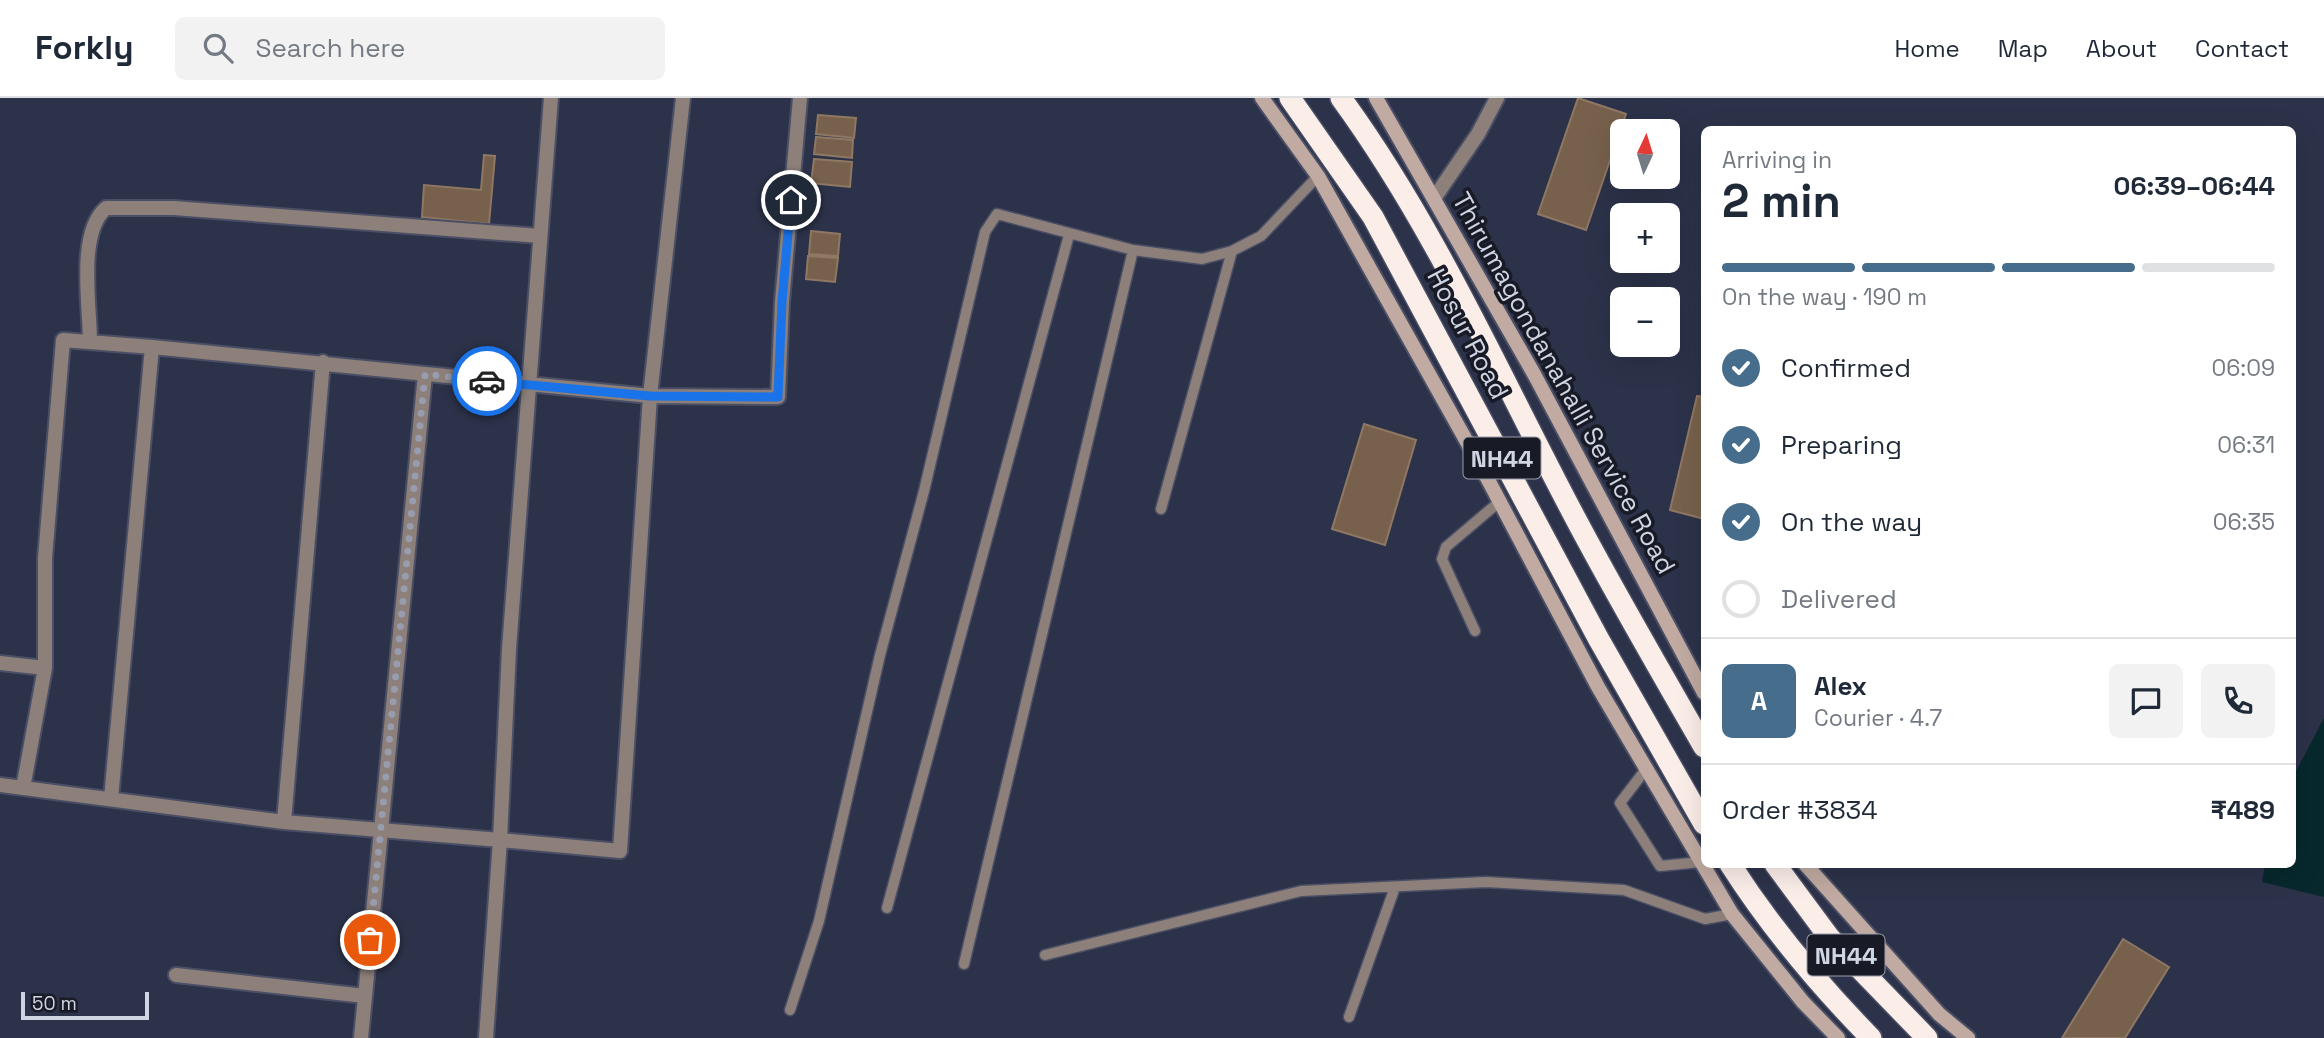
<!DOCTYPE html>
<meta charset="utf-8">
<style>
body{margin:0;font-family:"Space Grotesk",sans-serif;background:#f2f2f3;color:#1f2937;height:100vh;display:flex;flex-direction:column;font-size:26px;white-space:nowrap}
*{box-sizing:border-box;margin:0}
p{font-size:23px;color:#747a83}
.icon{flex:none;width:38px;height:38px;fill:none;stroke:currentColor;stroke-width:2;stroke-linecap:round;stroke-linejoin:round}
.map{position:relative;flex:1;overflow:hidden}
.sheet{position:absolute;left:1701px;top:28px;width:595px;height:742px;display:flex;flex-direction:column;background:#fff;border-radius:10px;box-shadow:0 7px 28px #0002}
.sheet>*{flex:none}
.needle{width:46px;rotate:4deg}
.controls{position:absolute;left:1610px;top:21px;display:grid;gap:14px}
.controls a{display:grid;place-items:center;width:70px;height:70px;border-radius:10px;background:#fff;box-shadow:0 7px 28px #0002;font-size:35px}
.scale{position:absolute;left:21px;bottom:18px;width:128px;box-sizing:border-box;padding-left:7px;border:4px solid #d0d5e4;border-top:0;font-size:19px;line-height:24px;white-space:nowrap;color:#d0d5e4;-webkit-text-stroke:5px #181b25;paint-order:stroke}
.pin{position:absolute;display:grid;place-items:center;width:60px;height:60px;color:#fff;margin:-30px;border:4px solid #fff;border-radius:50%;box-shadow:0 2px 7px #0007}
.courier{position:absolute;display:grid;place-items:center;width:70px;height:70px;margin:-35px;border:5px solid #1a73e8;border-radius:50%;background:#fff;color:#222;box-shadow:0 2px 9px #0007}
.headline em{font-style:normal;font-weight:800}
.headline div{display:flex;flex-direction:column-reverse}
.headline{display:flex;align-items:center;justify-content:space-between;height:119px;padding:0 21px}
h1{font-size:46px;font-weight:800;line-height:52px}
.bar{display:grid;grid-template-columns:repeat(4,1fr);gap:10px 7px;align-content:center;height:84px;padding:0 21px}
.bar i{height:9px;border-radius:5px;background:#e0e1e3}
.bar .active{background:#476d8d}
.bar p{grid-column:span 4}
.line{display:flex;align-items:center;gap:18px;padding:0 21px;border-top:2px solid #e0e1e3}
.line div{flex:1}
.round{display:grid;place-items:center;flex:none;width:74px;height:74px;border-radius:10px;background:#f2f2f3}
ol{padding:0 21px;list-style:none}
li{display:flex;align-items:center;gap:21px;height:77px}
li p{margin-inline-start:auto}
li .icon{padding:7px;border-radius:50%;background:#476d8d;color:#fff;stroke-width:4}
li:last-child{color:#747a83}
li i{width:38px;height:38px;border:4px solid #e0e1e3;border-radius:50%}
header{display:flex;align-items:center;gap:42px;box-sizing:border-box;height:98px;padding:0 35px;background:#fff;border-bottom:2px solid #e0e1e3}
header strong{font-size:33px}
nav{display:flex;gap:38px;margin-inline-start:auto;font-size:24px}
.search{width:490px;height:63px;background:#f2f2f3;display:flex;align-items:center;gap:18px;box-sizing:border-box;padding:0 24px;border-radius:10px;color:#747a83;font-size:26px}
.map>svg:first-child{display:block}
.water{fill:#07282d}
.building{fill:#77614c;stroke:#8f7863;stroke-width:2}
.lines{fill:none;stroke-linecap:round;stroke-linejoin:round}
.lane-casing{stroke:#4a4f65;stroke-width:13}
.street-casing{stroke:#4a4f65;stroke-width:18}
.secondary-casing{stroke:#4a4f65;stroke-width:18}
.highway-casing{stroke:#4a4f65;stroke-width:24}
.lane{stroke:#8d7f7a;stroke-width:10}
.street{stroke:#8d7f7a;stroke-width:14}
.secondary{stroke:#c0aaa1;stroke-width:14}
.highway{stroke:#fbede8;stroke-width:21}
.done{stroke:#979cae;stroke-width:7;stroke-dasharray:0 12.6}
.route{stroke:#1a73e8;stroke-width:9}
.labels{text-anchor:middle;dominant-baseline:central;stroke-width:7;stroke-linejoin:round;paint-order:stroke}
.shield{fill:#181b25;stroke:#999dab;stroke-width:2}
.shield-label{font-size:24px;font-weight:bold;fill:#d0d5e4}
.street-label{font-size:26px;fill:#d0d5e4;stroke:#181b25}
</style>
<header>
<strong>Forkly</strong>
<div class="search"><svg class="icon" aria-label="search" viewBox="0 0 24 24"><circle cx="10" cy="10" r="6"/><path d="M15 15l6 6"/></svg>Search here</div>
<nav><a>Home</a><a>Map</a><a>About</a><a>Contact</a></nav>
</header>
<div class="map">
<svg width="2324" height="940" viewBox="0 0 2324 940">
<rect width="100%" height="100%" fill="#2c3249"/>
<path class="water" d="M2324 620V799L2262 784 2265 767 2292 766 2293 679Z"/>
<path class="building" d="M1578 0 1626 16 1586 132 1538 116Z
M818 17 856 20 854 40 816 36Z
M816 39 853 42 852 60 814 56Z
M484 57 495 58 489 126 422 119 424 87 481 92Z
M814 61 852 64 850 89 811 85Z
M811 133 840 136 838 158 809 156Z
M808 158 838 160 835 184 806 181Z
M1697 298 1704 299V421L1670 412Z
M1364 326 1416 342 1385 447 1332 431Z
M2123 841 2169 869 2125 940H2062Z"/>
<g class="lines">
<defs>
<path id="lane" d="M1161 411 1232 153
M1475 533 1442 461 1446 449 1499 404
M1646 671 1620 705 1660 768 1701 764
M887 810 1069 137
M1045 857 1301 793 1486 784 1624 792 1705 821 1732 816
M964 866 1133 152
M790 912 819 823 880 557 924 393 985 134 997 116 1133 152 1202 161 1232 153 1261 138 1318 78
M1349 919 1395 789"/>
<path id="street" d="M1435 99 1478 36 1497 0
M90 244C90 208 77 135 106 110H174L540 138
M0 565 45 570
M0 687 284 724 500 742 509 551 551 0
M23 690 45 570V460L63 242 152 249
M111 701 152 249 650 298 683 0
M284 724 323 264
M176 877 365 898
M361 940 425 276
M486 940 500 742 620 753 650 298 778 299 782 204 800 0"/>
<path id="secondary" d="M1262 0 1318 78 1485 376 1598 589 1732 816 1803 904 1838 940
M1376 0 1534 276 1704 595
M1805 766 1939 916 1968 940"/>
<path id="highway" d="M1290 0 1373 119 1598 540 1704 726
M1341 0C1438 133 1502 283 1579 427 1619 502 1662 576 1704 649
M1730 766C1771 830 1818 886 1871 940
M1775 766 1829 839 1927 940"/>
</defs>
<use href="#lane" class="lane-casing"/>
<use href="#street" class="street-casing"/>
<use href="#secondary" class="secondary-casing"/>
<use href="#highway" class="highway-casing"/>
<use href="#lane" class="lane"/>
<use href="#street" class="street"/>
<use href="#secondary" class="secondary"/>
<use href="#highway" class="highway"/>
</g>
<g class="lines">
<path class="done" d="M370 842 425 276 487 283"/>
<path class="route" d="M487 283 650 298 778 299 782 204 791 102"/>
</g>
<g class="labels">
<g class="shield">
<rect x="1463.5" y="339.5" width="77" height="41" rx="5"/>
<rect x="1807.5" y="836.5" width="77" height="41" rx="5"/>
</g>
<g class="shield-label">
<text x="1502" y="360">NH44</text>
<text x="1846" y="857">NH44</text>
</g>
<g class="street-label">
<text transform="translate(1468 236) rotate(62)">Hosur Road</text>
<text transform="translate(1564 285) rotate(61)">Thirumagondanahalli Service Road</text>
</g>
</g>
</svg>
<div class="controls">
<a><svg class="needle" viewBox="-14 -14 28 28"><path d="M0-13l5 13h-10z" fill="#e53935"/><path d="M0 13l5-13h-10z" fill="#747a83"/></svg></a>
<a>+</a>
<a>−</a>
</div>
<div class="scale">50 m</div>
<div class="pin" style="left:370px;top:842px;background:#ea580c"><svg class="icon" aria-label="bag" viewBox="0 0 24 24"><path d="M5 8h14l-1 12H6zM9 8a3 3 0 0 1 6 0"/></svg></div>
<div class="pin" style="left:791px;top:102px;background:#1f2937"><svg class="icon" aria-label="home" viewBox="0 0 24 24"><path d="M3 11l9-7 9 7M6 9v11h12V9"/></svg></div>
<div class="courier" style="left:487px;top:283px"><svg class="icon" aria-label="car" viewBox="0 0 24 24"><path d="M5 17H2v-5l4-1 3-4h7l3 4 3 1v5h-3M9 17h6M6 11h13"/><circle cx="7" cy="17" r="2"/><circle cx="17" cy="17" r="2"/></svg></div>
<section class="sheet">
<div class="headline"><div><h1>2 min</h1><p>Arriving in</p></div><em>06:39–06:44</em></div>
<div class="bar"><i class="active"></i><i class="active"></i><i class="active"></i><i></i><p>On the way · 190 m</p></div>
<ol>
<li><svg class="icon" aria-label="check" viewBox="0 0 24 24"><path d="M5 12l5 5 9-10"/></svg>Confirmed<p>06:09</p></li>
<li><svg class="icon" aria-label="check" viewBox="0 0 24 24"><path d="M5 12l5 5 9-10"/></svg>Preparing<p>06:31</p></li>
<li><svg class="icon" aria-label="check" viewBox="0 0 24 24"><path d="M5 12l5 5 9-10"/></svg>On the way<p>06:35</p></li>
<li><i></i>Delivered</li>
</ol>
<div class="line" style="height:126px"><b class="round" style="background:#476d8d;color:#fff">A</b><div><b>Alex</b><p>Courier · 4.7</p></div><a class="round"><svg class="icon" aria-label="chat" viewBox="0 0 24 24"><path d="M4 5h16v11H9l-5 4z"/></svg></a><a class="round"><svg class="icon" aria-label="phone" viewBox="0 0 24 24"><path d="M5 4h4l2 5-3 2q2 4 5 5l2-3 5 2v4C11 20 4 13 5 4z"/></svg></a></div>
<div class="line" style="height:91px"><div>Order #3834</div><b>₹489</b></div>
</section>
</div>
